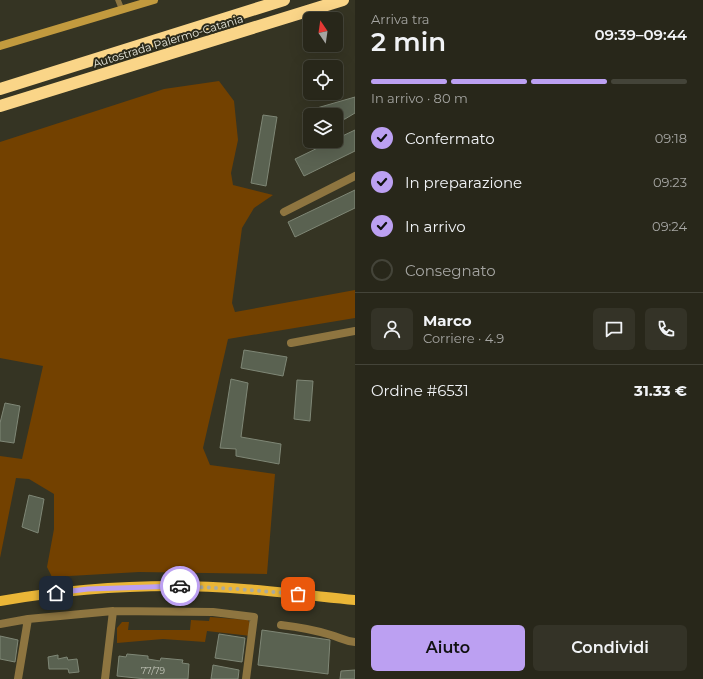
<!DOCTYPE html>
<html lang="it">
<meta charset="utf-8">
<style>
body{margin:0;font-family:Montserrat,sans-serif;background:#343327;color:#f1f3f6;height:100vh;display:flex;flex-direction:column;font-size:15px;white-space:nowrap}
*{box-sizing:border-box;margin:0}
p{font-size:13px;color:#a5a5a2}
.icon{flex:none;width:22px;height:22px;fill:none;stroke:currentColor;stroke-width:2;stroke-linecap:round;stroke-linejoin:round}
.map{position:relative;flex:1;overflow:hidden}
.side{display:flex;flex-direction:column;background:#28271a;width:348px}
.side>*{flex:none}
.needle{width:26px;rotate:347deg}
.buttons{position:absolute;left:303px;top:12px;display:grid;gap:8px}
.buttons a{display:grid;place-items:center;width:40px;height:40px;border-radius:6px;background:#28271a;box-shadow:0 4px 16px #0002,0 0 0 1px #444439;font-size:20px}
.pin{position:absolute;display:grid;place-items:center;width:34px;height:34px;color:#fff;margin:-17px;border-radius:8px;box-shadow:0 2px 6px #0006}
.courier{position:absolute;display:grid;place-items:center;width:40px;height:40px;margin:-20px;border:3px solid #bca0f2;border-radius:50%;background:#fff;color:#222;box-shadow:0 1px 5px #0007}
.overview em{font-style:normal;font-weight:600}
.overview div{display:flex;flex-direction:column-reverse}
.overview{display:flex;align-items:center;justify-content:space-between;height:68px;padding:0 16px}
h1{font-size:26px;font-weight:600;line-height:30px}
.bar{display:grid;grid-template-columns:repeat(4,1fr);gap:6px 4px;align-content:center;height:48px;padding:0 16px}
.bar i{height:5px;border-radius:3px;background:#444439}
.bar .selected{background:#bca0f2}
.bar p{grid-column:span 4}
.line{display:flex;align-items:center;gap:10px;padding:0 16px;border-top:1px solid #444439}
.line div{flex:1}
.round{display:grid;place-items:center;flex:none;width:42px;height:42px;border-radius:6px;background:#343327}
ol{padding:0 16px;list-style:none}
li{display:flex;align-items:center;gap:12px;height:44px}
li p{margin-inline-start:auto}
li .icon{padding:4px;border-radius:50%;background:#bca0f2;color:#111;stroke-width:4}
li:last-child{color:#a5a5a2}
li i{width:22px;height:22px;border:2px solid #444439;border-radius:50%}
.action{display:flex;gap:8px;margin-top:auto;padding:8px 16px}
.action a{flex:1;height:46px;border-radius:6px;background:#bca0f2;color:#111;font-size:16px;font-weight:600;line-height:46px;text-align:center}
.action a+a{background:#343327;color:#f1f3f6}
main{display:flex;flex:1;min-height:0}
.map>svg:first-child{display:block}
.green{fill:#734100}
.building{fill:#5a6251;stroke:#7f8776}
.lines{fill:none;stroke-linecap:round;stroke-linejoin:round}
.lane{stroke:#8e7540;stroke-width:5.5}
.street{stroke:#8e7540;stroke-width:8}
.secondary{stroke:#c29a3e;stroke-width:8}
.primary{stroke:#eab637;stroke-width:10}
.highway{stroke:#fad588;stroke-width:12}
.done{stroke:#abaa9d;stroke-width:4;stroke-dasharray:0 7.2}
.route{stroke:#bca0f2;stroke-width:5}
.labels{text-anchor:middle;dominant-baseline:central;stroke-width:4;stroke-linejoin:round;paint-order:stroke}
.number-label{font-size:9px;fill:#c6c8bc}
.street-label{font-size:11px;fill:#eaeadf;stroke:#2b2a1a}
</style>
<main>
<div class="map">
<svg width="355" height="679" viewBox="0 0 355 679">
<rect width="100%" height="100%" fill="#353423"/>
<path class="green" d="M219 81 234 101 238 140 231 173 233 185 273 195 254 208 242 228 232 303 235 312 355 290V318L228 339 203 448 210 465 275 474 267 574 139 572 52 577 47 567 54 529V494L29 479 16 478 0 558V456L22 459 43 366 0 358V142L164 89Z
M210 617 248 620 252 627 251 636 207 631 205 642 163 639 117 643V628L122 622H129L128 630H190L191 620 209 621Z"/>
<path class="building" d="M355 97V113L345 119 336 121V115H310V130L303 112Z
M263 115 277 117 266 186 251 183Z
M355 130V151L304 176 295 159 332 141H336V139Z
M355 190V208L295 237 288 222Z
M244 350 287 357 283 376 241 368Z
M231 379 248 383 241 437 281 444 279 464 236 456V449L220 448Z
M297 380 313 381 310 421 294 419Z
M5 403 20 406 14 443 0 441V423Z
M29 495 44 499 38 533 22 527Z
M262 630 330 640 328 674 258 665Z
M219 634 245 638 242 662 215 658Z
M0 636 18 640 15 662 0 659Z
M127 654 148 656V659L160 661 161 658 183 660 182 663 189 664 188 679H146L117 676 119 656 126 657Z
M58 655V659L67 657 68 660 77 659 79 672 69 673 68 669H49L48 657Z
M213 665 239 670 238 679H211Z
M355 670V679H340L341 671Z"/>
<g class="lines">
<path class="lane" d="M118 0 122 10"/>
<path class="street" d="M284 212 355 176
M291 343 355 331
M0 624 28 619 113 611 213 612 254 617 246 679
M281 625C298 627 315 630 331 635 341 638 344 641 355 642
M18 679 28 619
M105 679 113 611"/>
<path class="secondary" d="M0 46 154 0"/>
<path class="primary" d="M0 601C57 591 115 586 173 586 234 586 295 594 355 600"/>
<path class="highway" d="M0 89 284 0
M0 106 343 0"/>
</g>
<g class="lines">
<path class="done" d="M180 586 236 589 298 594"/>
<path class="route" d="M56 593 88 589 180 586"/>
</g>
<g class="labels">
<g class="number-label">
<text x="153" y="670">77/79</text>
</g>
<g class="street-label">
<text transform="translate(168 41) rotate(-17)">Autostrada Palermo-Catania</text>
</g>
</g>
</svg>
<div class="buttons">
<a><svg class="needle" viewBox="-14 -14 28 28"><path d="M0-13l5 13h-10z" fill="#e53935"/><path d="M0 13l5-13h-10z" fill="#a5a5a2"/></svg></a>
<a><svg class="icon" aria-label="locate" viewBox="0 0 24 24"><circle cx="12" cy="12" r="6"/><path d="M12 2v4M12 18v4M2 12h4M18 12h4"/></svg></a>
<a><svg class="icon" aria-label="layers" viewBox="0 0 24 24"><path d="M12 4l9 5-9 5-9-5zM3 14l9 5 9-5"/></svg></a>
</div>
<div class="pin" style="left:298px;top:594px;background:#ea580c"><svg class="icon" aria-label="bag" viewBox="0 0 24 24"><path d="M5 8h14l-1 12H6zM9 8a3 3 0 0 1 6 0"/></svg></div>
<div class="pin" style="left:56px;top:593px;background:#1f2937"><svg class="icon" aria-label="home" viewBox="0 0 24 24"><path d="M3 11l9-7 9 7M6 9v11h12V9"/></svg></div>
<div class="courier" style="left:180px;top:586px"><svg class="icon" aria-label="car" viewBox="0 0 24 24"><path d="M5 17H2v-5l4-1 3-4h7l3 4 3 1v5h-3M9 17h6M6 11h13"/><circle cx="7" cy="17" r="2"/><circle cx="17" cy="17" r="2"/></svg></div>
</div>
<section class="side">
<div class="overview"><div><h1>2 min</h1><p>Arriva tra</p></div><em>09:39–09:44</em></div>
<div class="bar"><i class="selected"></i><i class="selected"></i><i class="selected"></i><i></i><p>In arrivo · 80 m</p></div>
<ol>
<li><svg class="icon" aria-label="check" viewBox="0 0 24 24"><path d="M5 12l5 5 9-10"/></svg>Confermato<p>09:18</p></li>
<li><svg class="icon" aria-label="check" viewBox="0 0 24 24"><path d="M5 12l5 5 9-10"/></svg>In preparazione<p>09:23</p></li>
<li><svg class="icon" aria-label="check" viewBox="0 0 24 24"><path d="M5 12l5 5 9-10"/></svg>In arrivo<p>09:24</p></li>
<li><i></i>Consegnato</li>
</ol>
<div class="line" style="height:72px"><a class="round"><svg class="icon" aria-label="person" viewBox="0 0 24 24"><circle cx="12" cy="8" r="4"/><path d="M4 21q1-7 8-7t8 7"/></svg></a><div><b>Marco</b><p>Corriere · 4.9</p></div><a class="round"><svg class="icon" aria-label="chat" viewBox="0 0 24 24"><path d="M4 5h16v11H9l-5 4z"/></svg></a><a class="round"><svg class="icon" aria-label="phone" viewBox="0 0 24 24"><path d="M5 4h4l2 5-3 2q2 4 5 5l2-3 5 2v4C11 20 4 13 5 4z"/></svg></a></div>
<div class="line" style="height:52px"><div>Ordine #6531</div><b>31.33 €</b></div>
<div class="action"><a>Aiuto</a><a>Condividi</a></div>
</section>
</main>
